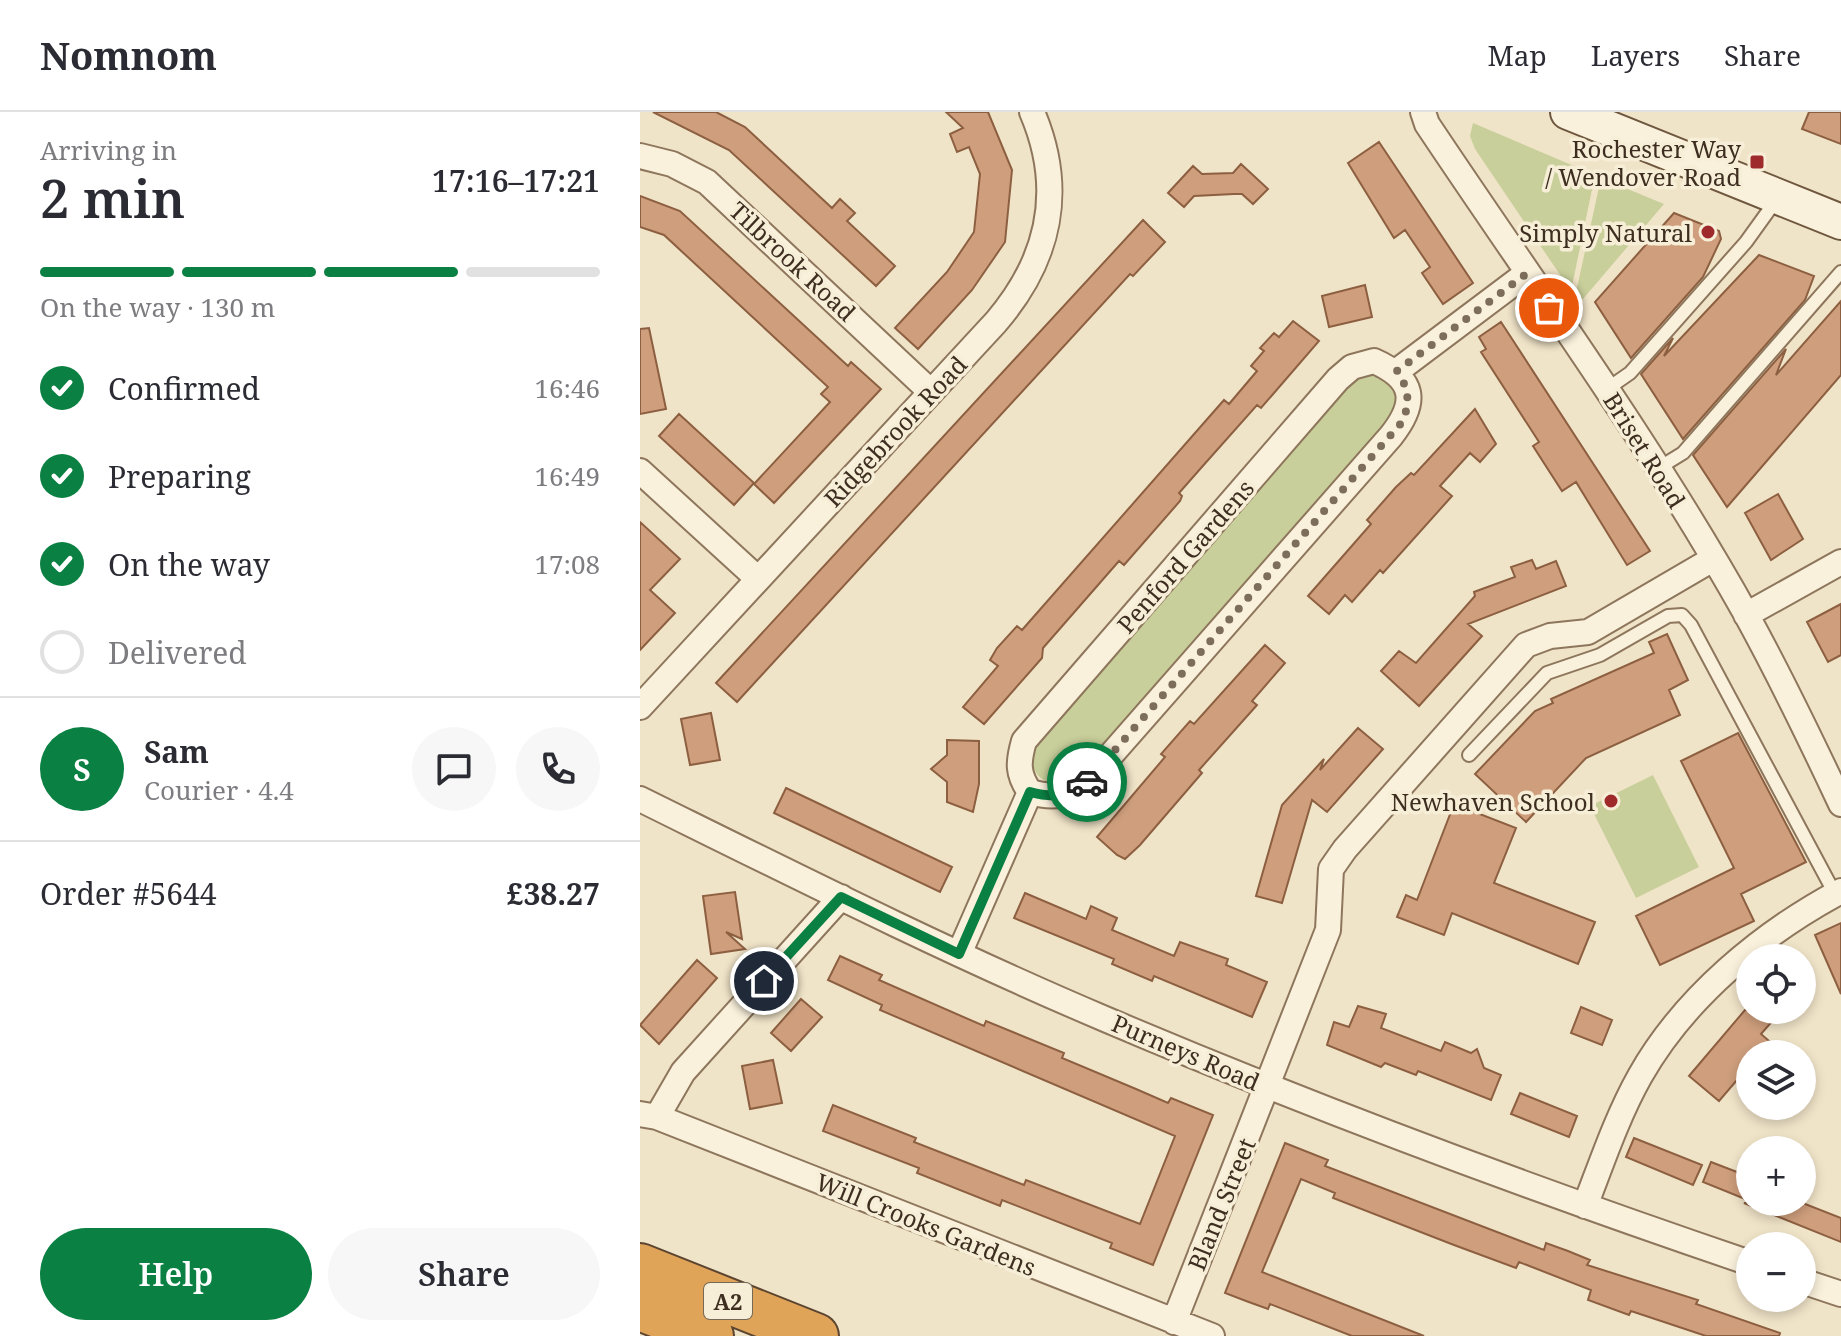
<!DOCTYPE html>
<meta charset="utf-8">
<style>
body{margin:0;font-family:"Noto Serif",serif;background:#f7f7f7;color:#2b2b33;height:100vh;display:flex;flex-direction:column;font-size:30px;white-space:nowrap}
*{box-sizing:border-box;margin:0}
p{font-size:26px;color:#7c7c81}
.icon{flex:none;width:44px;height:44px;fill:none;stroke:currentColor;stroke-width:2;stroke-linecap:round;stroke-linejoin:round}
.map{position:relative;flex:1;overflow:hidden}
.side{display:flex;flex-direction:column;background:#fff;width:640px}
.side>*{flex:none}
.buttons{position:absolute;left:1096px;top:832px;display:grid;gap:16px}
.buttons a{display:grid;place-items:center;width:80px;height:80px;border-radius:50%;background:#fff;box-shadow:0 4px 12px #0003;font-size:40px}
.pin{position:absolute;display:grid;place-items:center;width:68px;height:68px;color:#fff;margin:-34px;border:4px solid #fff;border-radius:50%;box-shadow:0 2px 8px #0007}
.courier{position:absolute;display:grid;place-items:center;width:80px;height:80px;margin:-40px;border:6px solid #0b8043;border-radius:50%;background:#fff;color:#222;box-shadow:0 2px 10px #0007}
.headline em{font-style:normal;font-weight:600}
.headline div{display:flex;flex-direction:column-reverse}
.headline{display:flex;align-items:center;justify-content:space-between;height:136px;padding:0 40px}
h1{font-size:52px;font-weight:600;line-height:60px}
.bar{display:grid;grid-template-columns:repeat(4,1fr);gap:12px 8px;align-content:center;height:96px;padding:0 40px}
.bar i{height:10px;border-radius:6px;background:#e1e1e2}
.bar .active{background:#0b8043}
.bar p{grid-column:span 4}
.line{display:flex;align-items:center;gap:20px;padding:0 40px;border-top:2px solid #e1e1e2}
.line div{flex:1}
.round{display:grid;place-items:center;flex:none;width:84px;height:84px;border-radius:42px;background:#f7f7f7}
ol{padding:0 40px;list-style:none}
li{display:flex;align-items:center;gap:24px;height:88px}
li p{margin-inline-start:auto}
li .icon{padding:8px;border-radius:50%;background:#0b8043;color:#fff;stroke-width:4}
li:last-child{color:#7c7c81}
li i{width:44px;height:44px;border:4px solid #e1e1e2;border-radius:50%}
.cta{display:flex;gap:16px;margin-top:auto;padding:16px 40px}
.cta a{flex:1;height:92px;border-radius:48px;background:#0b8043;color:#fff;font-size:32px;font-weight:600;line-height:92px;text-align:center}
.cta a+a{background:#f7f7f7;color:#2b2b33}
header{display:flex;align-items:center;gap:48px;box-sizing:border-box;height:112px;padding:0 40px;background:#fff;border-bottom:2px solid #e1e1e2}
header strong{font-size:38px}
nav{display:flex;gap:44px;margin-inline-start:auto;font-size:28px}
main{display:flex;flex:1;min-height:0}
.map>svg:first-child{display:block}
.green{fill:#c9cf9b}
.building{fill:#cf9f7d;stroke:#8d5f41;stroke-width:2}
.lines{fill:none;stroke-linecap:round;stroke-linejoin:round}
.lane-casing{stroke:#8d765c;stroke-width:16}
.street-casing{stroke:#8d765c;stroke-width:28}
.secondary-casing{stroke:#6f573f;stroke-width:38}
.highway-casing{stroke:#5b4430;stroke-width:48}
.lane{stroke:#faf1dc;stroke-width:12}
.street{stroke:#faf1dc;stroke-width:24}
.secondary{stroke:#faf1dc;stroke-width:34}
.highway{stroke:#e0a458;stroke-width:44}
.done{stroke:#7c6e5b;stroke-width:8;stroke-dasharray:0 14.4}
.route{stroke:#0b8043;stroke-width:10}
.poi-dot{fill:#9e2a2b;stroke:#f7eed8;stroke-width:3}
.labels{text-anchor:middle;dominant-baseline:central;stroke-width:7;stroke-linejoin:round;paint-order:stroke}
.shield{fill:#f7eed8;stroke:#756857;stroke-width:2}
.shield-label{font-size:22px;font-weight:bold;fill:#3d2e20}
.poi-label{font-size:24px;fill:#3d2e20;stroke:#f7eed8;text-anchor:end}
.street-label{font-size:24px;fill:#3d2e20;stroke:#f7eed8}
</style>
<header>
<strong>Nomnom</strong>
<nav><a>Map</a><a>Layers</a><a>Share</a></nav>
</header>
<main>
<section class="side">
<div class="headline"><div><h1>2 min</h1><p>Arriving in</p></div><em>17:16–17:21</em></div>
<div class="bar"><i class="active"></i><i class="active"></i><i class="active"></i><i></i><p>On the way · 130 m</p></div>
<ol>
<li><svg class="icon" aria-label="check" viewBox="0 0 24 24"><path d="M5 12l5 5 9-10"/></svg>Confirmed<p>16:46</p></li>
<li><svg class="icon" aria-label="check" viewBox="0 0 24 24"><path d="M5 12l5 5 9-10"/></svg>Preparing<p>16:49</p></li>
<li><svg class="icon" aria-label="check" viewBox="0 0 24 24"><path d="M5 12l5 5 9-10"/></svg>On the way<p>17:08</p></li>
<li><i></i>Delivered</li>
</ol>
<div class="line" style="height:144px"><b class="round" style="background:#0b8043;color:#fff">S</b><div><b>Sam</b><p>Courier · 4.4</p></div><a class="round"><svg class="icon" aria-label="chat" viewBox="0 0 24 24"><path d="M4 5h16v11H9l-5 4z"/></svg></a><a class="round"><svg class="icon" aria-label="phone" viewBox="0 0 24 24"><path d="M5 4h4l2 5-3 2q2 4 5 5l2-3 5 2v4C11 20 4 13 5 4z"/></svg></a></div>
<div class="line" style="height:104px"><div>Order #5644</div><b>£38.27</b></div>
<div class="cta"><a>Help</a><a>Share</a></div>
</section>
<div class="map">
<svg width="1201" height="1224" viewBox="0 0 1201 1224">
<rect width="100%" height="100%" fill="#f0e4c8"/>
<path class="green" d="M833 11 955 63 931 179 835 37 830 24Z
M961 66 1024 92 943 187 935 185Z
M726 262C758 264 758 282 752 308L439 665 419 673C395 669 392 657 389 635L707 271Z
M1013 663 1059 755 996 786 950 694Z"/>
<path class="building" d="M13 0H76L105 15 192 96 200 87 215 101 207 109 255 154 236 174 89 38Z
M306 0H348L372 58 365 130 332 178 278 237 255 216 307 160 334 120 340 62 329 35 317 40 310 22 323 16Z
M1169 0H1201V32L1162 17Z
M739 30 833 171 803 192 782 161 790 155 765 118 754 126 708 51Z
M601 52 628 77 613 92 602 82H594L554 84 544 95 528 81 553 54 562 62 593 61Z
M0 84 40 99 208 254 211 250 241 277 134 391 114 372 190 290 181 282 188 275 24 123 0 115Z
M1034 101 1079 119 1081 127 1063 165 991 246 955 190Z
M503 108 525 130 493 164 490 162 97 590 76 571Z
M1119 143 1174 164 1165 188 1043 327 1001 262 1033 226 1024 244Z
M725 173 732 205 689 215 682 184Z
M1201 189V263L1087 395 1053 343 1146 237 1136 263Z
M653 209 679 229 621 296 617 293 561 356 539 381 542 384 540 389 484 453 479 449 403 536 402 546 344 612 323 595 358 554 350 548 357 536 377 514 382 518 584 288 589 292 617 259 611 254 624 239 620 236 634 221 639 225Z
M861 210 1010 439 987 453 936 370 922 379 893 334 899 330 841 240 846 237 839 225Z
M9 216 26 297 0 302V217Z
M835 297 856 332 840 350 830 341 800 374 812 384 743 461 740 458 712 490 705 483 689 502 668 484 731 412 727 408 756 375 771 361 774 363Z
M39 302 114 371 94 393 19 324Z
M1138 382 1163 427 1131 448 1105 401Z
M0 410 40 447 10 478 35 501 0 538Z
M892 448 896 457 916 449 926 474 828 512 842 524 779 594 741 559 759 539 776 551 835 484 834 480 875 465 871 455Z
M1201 492V543L1188 550 1167 510Z
M1027 522 1048 568 1029 578 1040 603 946 646 886 710 835 662 895 599 913 591 911 587 1014 541 1009 530Z
M625 533 645 551 612 589 617 593 559 658 562 661 500 733 485 747 477 743 457 725 525 645 521 642 550 609 554 612Z
M71 601 80 648 50 653 41 607Z
M718 616 743 637 687 700 672 688 642 791 616 784 642 693 684 647 680 658Z
M1098 621 1166 750 1101 782 1114 809 1020 853 996 804 1094 756 1041 649Z
M307 628 339 629V672L333 700 307 690V670L291 657 307 643Z
M146 676 312 755 300 780 134 701Z
M814 692 876 716 854 771 955 810 938 852 812 801 804 823 757 805 766 783 777 788Z
M95 780 102 827 86 820 105 837 71 842 63 784Z
M385 781 446 807 451 794 477 806 472 818 534 844 540 830 588 847 586 853 627 870 612 905 514 864 512 869 472 852 474 847 374 806Z
M1201 811V882L1175 823Z
M200 844 242 863 239 868 344 914 346 909 424 941 422 946 496 977 528 991 531 986 573 1003 513 1153 470 1136 472 1131 362 1088 360 1094 277 1061 279 1056 183 1019 193 993 276 1026 274 1030 384 1073 386 1068 500 1112 535 1024 240 898 242 893 188 868Z
M57 848 77 866 19 932 0 913Z
M161 887 182 905 151 939 131 921Z
M718 894 746 902 741 916 801 939 805 930 831 941 837 937 844 956 861 963 851 988 778 959 776 963 745 951 741 955 687 933 694 910 709 915Z
M941 895 972 908 962 933 931 921Z
M1105 898H1142L1121 922 1144 942H1110V953L1079 989 1049 964Z
M133 948 142 991 110 997 102 954Z
M880 981 937 1004 929 1025 871 1002Z
M994 1026 1062 1053 1053 1073 986 1045Z
M645 1031 688 1048 685 1054 904 1138 906 1131 928 1139 950 1148 947 1153 1058 1188 1056 1192 1140 1221 1139 1224H1066L991 1199 989 1203 948 1188 951 1178 879 1150 876 1156 814 1133 693 1086 695 1081 661 1067 622 1160 784 1224H712L630 1192 628 1197 606 1189 585 1181Z
M1071 1050 1110 1065V1089L1063 1070Z
M1160 1090 1201 1106V1130L1104 1091Z"/>
<g class="lines">
<defs>
<path id="lane" d="M967 277 990 261 1106 130 1137 87
M1017 357 1043 341 1201 160
M829 643 907 561 960 543 1028 504 1042 503 1051 513 1195 782"/>
<path id="street" d="M783 0 787 12C895 174 1011 332 1106 502 1140 564 1171 628 1201 692
M0 44 32 52 67 70 291 280
M734 249C775 267 778 290 751 324L448 669C428 684 414 687 390 680 377 662 378 650 384 629L698 267 712 255Z
M757 259 886 162
M0 359 118 467
M1106 503 1201 450
M0 595 356 210C410 147 425 77 392 0
M0 687C154 763 307 840 465 907 677 997 892 1077 1110 1151
M319 842 390 680
M0 1002 17 1005 572 1224
M17 1005 43 960 201 785
M945 1094C962 1050 977 1005 1000 964 1044 886 1122 821 1201 779
M1162 1169 1201 1182
M534 1210 688 818 691 757 705 737 886 533 910 524 948 520 1073 447"/>
<path id="secondary" d="M928 0 1201 110"/>
<path id="highway" d="M0 1154 176 1224
M0 1196 71 1224"/>
</defs>
<use href="#lane" class="lane-casing"/>
<use href="#street" class="street-casing"/>
<use href="#secondary" class="secondary-casing"/>
<use href="#highway" class="highway-casing"/>
<use href="#lane" class="lane"/>
<use href="#street" class="street"/>
<use href="#secondary" class="secondary"/>
<use href="#highway" class="highway"/>
</g>
<g class="lines">
<path class="done" d="M447 670 763 309C770 289 769 277 757 259L886 162 909 196"/>
<path class="route" d="M124 869 201 785 319 842 390 680C413 686 427 685 447 670"/>
</g>
<g class="poi-dot">
<rect x="1109" y="42" width="16" height="16" rx="4"/>
<circle cx="1068" cy="120" r="8"/>
<circle cx="971" cy="689" r="8"/>
</g>
<g class="labels">
<rect class="shield" x="64" y="1171" width="48" height="36" rx="6"/>
<g class="shield-label">
<text x="88" y="1189">A2</text>
</g>
<g class="poi-label">
<text x="1101" y="36">Rochester Way<tspan x="1101" dy="28">/ Wendover Road</tspan></text>
<text x="1052" y="120">Simply Natural</text>
<text x="955" y="689">Newhaven School</text>
</g>
<g class="street-label">
<text transform="translate(153 149) rotate(43)">Tilbrook Road</text>
<text transform="translate(255 319) rotate(-47)">Ridgebrook Road</text>
<text transform="translate(1005 338) rotate(58)">Briset Road</text>
<text transform="translate(545 444) rotate(-49)">Penford Gardens</text>
<text transform="translate(546 940) rotate(23)">Purneys Road</text>
<text transform="translate(581 1092) rotate(-68)">Bland Street</text>
<text transform="translate(286 1112) rotate(22)">Will Crooks Gardens</text>
</g>
</g>
</svg>
<div class="buttons">
<a><svg class="icon" aria-label="locate" viewBox="0 0 24 24"><circle cx="12" cy="12" r="6"/><path d="M12 2v4M12 18v4M2 12h4M18 12h4"/></svg></a>
<a><svg class="icon" aria-label="layers" viewBox="0 0 24 24"><path d="M12 4l9 5-9 5-9-5zM3 14l9 5 9-5"/></svg></a>
<a>+</a>
<a>−</a>
</div>
<div class="pin" style="left:909px;top:196px;background:#ea580c"><svg class="icon" aria-label="bag" viewBox="0 0 24 24"><path d="M5 8h14l-1 12H6zM9 8a3 3 0 0 1 6 0"/></svg></div>
<div class="pin" style="left:124px;top:869px;background:#1f2937"><svg class="icon" aria-label="home" viewBox="0 0 24 24"><path d="M3 11l9-7 9 7M6 9v11h12V9"/></svg></div>
<div class="courier" style="left:447px;top:670px"><svg class="icon" aria-label="car" viewBox="0 0 24 24"><path d="M5 17H2v-5l4-1 3-4h7l3 4 3 1v5h-3M9 17h6M6 11h13"/><circle cx="7" cy="17" r="2"/><circle cx="17" cy="17" r="2"/></svg></div>
</div>
</main>
